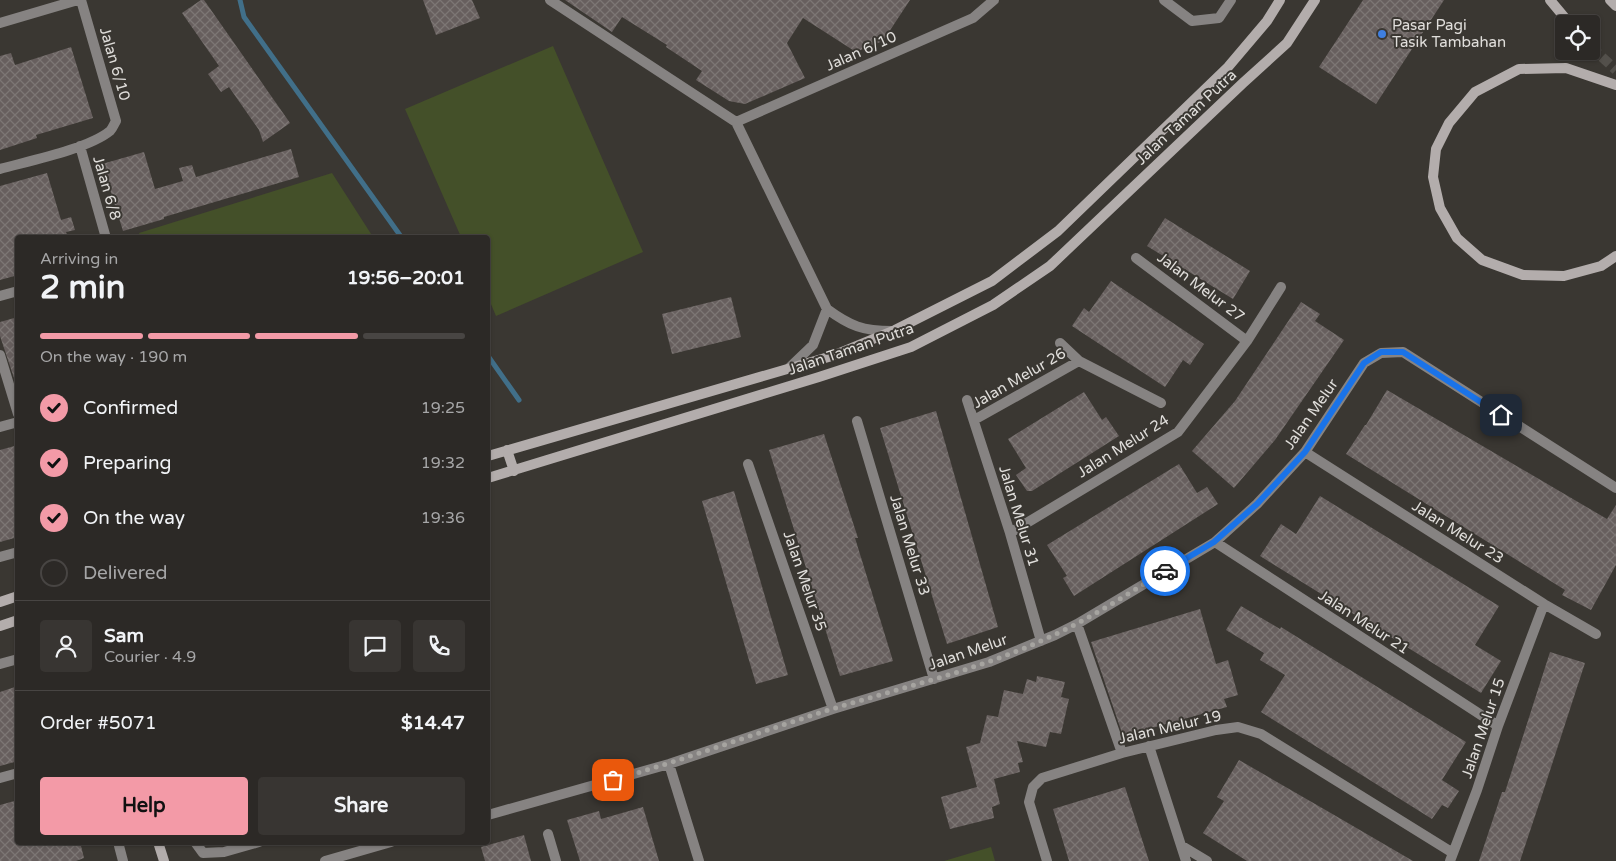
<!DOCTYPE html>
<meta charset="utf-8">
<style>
body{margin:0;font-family:"Varela Round",sans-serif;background:#383532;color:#f1f3f6;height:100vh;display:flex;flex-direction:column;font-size:19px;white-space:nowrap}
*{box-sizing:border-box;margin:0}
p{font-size:16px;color:#a6a6a7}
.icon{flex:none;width:28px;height:28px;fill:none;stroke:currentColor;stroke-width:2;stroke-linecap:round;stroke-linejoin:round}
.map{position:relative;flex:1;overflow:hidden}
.side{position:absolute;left:15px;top:235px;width:475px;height:610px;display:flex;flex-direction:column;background:#2c2926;border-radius:5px;box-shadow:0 1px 4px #0004,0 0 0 1px #484543}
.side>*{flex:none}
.controls{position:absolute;left:1555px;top:15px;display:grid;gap:10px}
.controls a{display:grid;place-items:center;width:45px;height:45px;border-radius:5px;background:#2c2926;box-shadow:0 1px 4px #0004,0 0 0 1px #484543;font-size:25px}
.pin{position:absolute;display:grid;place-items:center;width:42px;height:42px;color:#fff;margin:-21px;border-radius:10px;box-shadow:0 2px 8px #0006}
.courier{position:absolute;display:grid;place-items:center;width:50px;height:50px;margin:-25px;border:4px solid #1a73e8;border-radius:50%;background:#fff;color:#222;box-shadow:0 1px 6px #0007}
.overview em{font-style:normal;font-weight:800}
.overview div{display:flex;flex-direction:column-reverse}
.overview{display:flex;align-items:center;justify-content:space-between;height:85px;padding:0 25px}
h1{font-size:32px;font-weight:800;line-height:38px}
.bar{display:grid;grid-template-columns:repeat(4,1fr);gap:8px 5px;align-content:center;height:60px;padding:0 25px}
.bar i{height:6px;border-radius:4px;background:#484543}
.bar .on{background:#f39aa7}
.bar p{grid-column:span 4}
.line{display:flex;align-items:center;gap:12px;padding:0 25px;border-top:1px solid #484543}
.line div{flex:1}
.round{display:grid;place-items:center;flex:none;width:52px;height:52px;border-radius:5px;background:#383532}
ol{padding:0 25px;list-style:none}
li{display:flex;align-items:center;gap:15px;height:55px}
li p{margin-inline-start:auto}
li .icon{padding:5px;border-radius:50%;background:#f39aa7;color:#111;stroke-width:4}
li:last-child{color:#a6a6a7}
li i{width:28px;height:28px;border:2px solid #484543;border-radius:50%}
.button{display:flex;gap:10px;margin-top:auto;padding:10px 25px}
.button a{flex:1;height:58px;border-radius:5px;background:#f39aa7;color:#111;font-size:20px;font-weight:800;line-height:58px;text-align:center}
.button a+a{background:#383532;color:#f1f3f6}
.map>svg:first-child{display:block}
.park{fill:#445029}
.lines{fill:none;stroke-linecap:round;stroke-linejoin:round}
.stream{stroke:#416f89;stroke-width:5}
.building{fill:url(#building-cross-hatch)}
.secondary-tunnel{stroke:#53504b;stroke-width:10;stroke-dasharray:10 5;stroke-linecap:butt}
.street{stroke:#868382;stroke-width:10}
.secondary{stroke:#b3adac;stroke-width:10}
.done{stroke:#a6a4a0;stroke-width:5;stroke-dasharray:0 9}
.route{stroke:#1a73e8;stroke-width:6}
.shop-dot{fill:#3f7fe0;stroke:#3a3732;stroke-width:2}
.labels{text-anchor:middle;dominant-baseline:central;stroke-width:4;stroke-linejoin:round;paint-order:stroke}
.poi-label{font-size:15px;fill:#e0dedb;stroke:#3a3732;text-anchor:start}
.street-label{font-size:15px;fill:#e0dedb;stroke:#3a3732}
</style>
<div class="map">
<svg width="1616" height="861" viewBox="0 0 1616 861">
<defs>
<pattern id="building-cross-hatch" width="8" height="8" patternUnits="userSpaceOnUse" patternTransform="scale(1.25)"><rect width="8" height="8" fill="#675f5e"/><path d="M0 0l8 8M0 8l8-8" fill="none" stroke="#7c7674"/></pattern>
</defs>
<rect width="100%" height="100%" fill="#3a3732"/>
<path class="park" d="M553 46 643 252 496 316 488 297V238L461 237 405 109Z
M332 173 373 237H140L139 233Z
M991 847 995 861H944Z"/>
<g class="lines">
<path class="stream" d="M240 0 244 17 402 238
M488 356 519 400"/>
</g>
<path class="building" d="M201 0H204L290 123 263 142 259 130 229 87 221 92 208 74 219 66 182 13Z
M423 0H472L480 18 436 35Z
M565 0H910L883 41 856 52 803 18 787 43 805 78 745 104 729 101 696 80 702 71 666 47 667 45 622 17 612 32Z
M1363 0H1444L1376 104 1319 67Z
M71 47 93 118 36 135 37 138 0 150V56L11 53 15 65Z
M291 149 299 177 164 217V219L123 231 102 164 144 152 155 189 183 181 179 168 192 165 196 177Z
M47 173 61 220 71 217 75 230 66 232 68 238H18V275L0 280V186Z
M1165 218 1250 271 1233 299 1147 246Z
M1111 281 1204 344 1190 365 1183 360 1165 387 1072 326 1084 308 1089 312Z
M731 297 741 337 672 354 662 314Z
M1301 302 1320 314 1315 321 1344 340 1275 440 1234 488 1192 451 1235 401Z
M18 317V384H16L0 336V322Z
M1387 390 1607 519 1616 505V565L1591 610 1562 595 1565 590 1346 454 1365 425H1366Z
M1084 392 1102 420 1106 417 1119 436 1032 491H1027L1016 475 1026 468 1008 439Z
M936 411 998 627 947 644 880 428Z
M824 434 858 538H855L893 661 840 676 769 450Z
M18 445V537L0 542V450Z
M1179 464 1197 493 1207 487 1218 504 1074 596 1063 578 1067 576 1047 545Z
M734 491 788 675 756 684 702 501Z
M1320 496 1499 606 1475 645 1501 661 1481 693 1260 556 1281 524 1296 534Z
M1241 606 1280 629 1281 627 1466 742 1442 780 1459 791 1448 808 1442 805 1432 819 1261 712 1285 675 1260 660 1264 653 1226 630Z
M1200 609 1216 664 1228 660 1238 695 1224 699 1227 707 1123 736 1091 642Z
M1550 652 1585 663 1543 792 1520 861H1479L1502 792H1505Z
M1037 676 1065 682 1061 697 1069 699 1061 734 1050 732 1046 747 1017 741 1023 762 1018 763 1020 772 994 779 1000 804 992 807 994 818 950 829 941 797 977 787 966 747 980 743 987 715 998 717 1004 690 1023 694 1027 679 1036 682Z
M18 686V761L0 766V692Z
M1239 760 1329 812 1413 861H1247L1203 833 1224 801 1217 797Z
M1125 787 1149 861H1069L1053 809Z
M18 800V842H80L84 858 76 861H0V805Z
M643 807 659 861H580L567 820 599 811 601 819Z
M524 835 531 861H485L481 847Z"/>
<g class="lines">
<path class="secondary-tunnel" d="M1591 47 1616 70"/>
<path class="street" d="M550 0 736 122 827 309C850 326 863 331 892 331
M1164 0 1192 21 1219 18 1231 0
M0 23 78 0
M736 122 973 18 994 0
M80 146 106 238
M0 169C29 161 88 149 110 131 113 128 114 124 116 121L81 0
M1136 258 1247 341
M0 296 18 291
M1060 343 1079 361 1161 403
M0 355 18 414
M790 367 813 345 827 309
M967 400 1010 533 1041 641
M974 420 1079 361
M857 421 934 679
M0 427 18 422
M1305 452 1544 604 1596 634
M748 464 833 709
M1010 533 1178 432 1247 341 1281 287
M1215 542 1498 726
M0 557 18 552
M1077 624 1122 753
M0 664 18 659
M1149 746 1186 861
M669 764 699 861
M0 778 18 773
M488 815 669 764 833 709 989 662 1055 635 1077 624 1215 542 1257 504 1305 452 1364 363 1381 353 1403 352 1616 488
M548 834 556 861
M118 842 123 861
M195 842 203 853 224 852 259 842
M1182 846 1207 861
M325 861 391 842
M1047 861 1029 802 1033 787 1042 778 1122 753 1216 730 1238 727 1261 734 1453 853
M1450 861 1477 790 1498 726 1544 604"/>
<path class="secondary" d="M1550 0 1570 24
M1610 0 1616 6
M1616 85 1566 68 1519 69 1475 92 1449 123 1436 149 1433 177 1440 208 1457 238 1482 260 1523 275 1564 276 1601 266 1616 256
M507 450 514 471
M488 456 832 356 895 330 992 281 1058 231 1228 67 1267 21 1280 0
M488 478 819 377 911 347 993 305 1050 266 1243 83 1287 43 1315 0
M0 602 18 596
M0 626 18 620
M158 842 164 861"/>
</g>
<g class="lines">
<path class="done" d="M613 780C687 759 759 732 832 709 907 686 983 669 1054 635 1093 617 1129 593 1165 571"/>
<path class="route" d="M1165 571 1214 542 1257 504 1305 452 1364 363 1381 352H1403L1501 415"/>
</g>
<circle class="shop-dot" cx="1382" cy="34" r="5"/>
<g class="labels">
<g class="poi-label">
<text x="1392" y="25">Pasar Pagi<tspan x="1392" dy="17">Tasik Tambahan</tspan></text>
</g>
<g class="street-label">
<text transform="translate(861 51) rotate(-24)">Jalan 6/10</text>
<text transform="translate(115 64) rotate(74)">Jalan 6/10</text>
<text transform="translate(1186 117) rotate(-43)">Jalan Taman Putra</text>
<text transform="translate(107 188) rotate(74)">Jalan 6/8</text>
<text transform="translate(1201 287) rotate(37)">Jalan Melur 27</text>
<text transform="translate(851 349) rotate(-19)">Jalan Taman Putra</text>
<text transform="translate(1019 378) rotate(-30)">Jalan Melur 26</text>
<text transform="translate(1311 414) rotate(-55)">Jalan Melur</text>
<text transform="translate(1123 446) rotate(-32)">Jalan Melur 24</text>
<text transform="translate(1019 516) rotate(73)">Jalan Melur 31</text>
<text transform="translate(1458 532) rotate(32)">Jalan Melur 23</text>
<text transform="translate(910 545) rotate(73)">Jalan Melur 33</text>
<text transform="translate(805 581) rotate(71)">Jalan Melur 35</text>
<text transform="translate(1364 622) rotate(33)">Jalan Melur 21</text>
<text transform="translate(968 652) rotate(-19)">Jalan Melur</text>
<text transform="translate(1170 727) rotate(-13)">Jalan Melur 19</text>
<text transform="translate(1483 728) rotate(-71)">Jalan Melur 15</text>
</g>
</g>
</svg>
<div class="controls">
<a><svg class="icon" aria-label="locate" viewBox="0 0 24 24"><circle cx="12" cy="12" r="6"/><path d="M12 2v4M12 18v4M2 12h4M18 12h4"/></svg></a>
</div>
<div class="pin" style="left:613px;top:780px;background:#ea580c"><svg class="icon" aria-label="bag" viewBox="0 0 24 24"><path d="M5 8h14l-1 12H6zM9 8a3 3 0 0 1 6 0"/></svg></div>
<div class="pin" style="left:1501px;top:415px;background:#1f2937"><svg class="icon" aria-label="home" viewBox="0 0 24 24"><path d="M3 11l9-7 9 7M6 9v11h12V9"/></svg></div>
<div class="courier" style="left:1165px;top:571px"><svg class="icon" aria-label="car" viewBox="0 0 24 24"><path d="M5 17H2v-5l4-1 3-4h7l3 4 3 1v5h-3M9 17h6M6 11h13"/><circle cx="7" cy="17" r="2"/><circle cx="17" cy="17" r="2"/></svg></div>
<section class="side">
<div class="overview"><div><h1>2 min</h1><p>Arriving in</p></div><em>19:56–20:01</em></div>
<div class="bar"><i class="on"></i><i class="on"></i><i class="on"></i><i></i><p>On the way · 190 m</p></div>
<ol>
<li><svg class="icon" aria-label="check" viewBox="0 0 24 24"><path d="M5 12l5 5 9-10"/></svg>Confirmed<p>19:25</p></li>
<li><svg class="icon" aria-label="check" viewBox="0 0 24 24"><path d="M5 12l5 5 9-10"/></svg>Preparing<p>19:32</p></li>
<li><svg class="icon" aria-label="check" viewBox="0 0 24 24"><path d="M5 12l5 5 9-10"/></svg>On the way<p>19:36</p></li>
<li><i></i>Delivered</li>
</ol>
<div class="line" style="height:90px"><a class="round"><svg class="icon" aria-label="person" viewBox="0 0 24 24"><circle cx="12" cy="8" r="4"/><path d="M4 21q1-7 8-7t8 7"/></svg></a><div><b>Sam</b><p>Courier · 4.9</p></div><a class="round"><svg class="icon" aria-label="chat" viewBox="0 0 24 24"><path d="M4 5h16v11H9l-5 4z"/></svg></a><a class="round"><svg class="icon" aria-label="phone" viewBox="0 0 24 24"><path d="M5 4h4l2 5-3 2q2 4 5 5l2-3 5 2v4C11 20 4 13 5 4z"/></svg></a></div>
<div class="line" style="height:65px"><div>Order #5071</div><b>$14.47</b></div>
<div class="button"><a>Help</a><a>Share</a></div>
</section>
</div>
